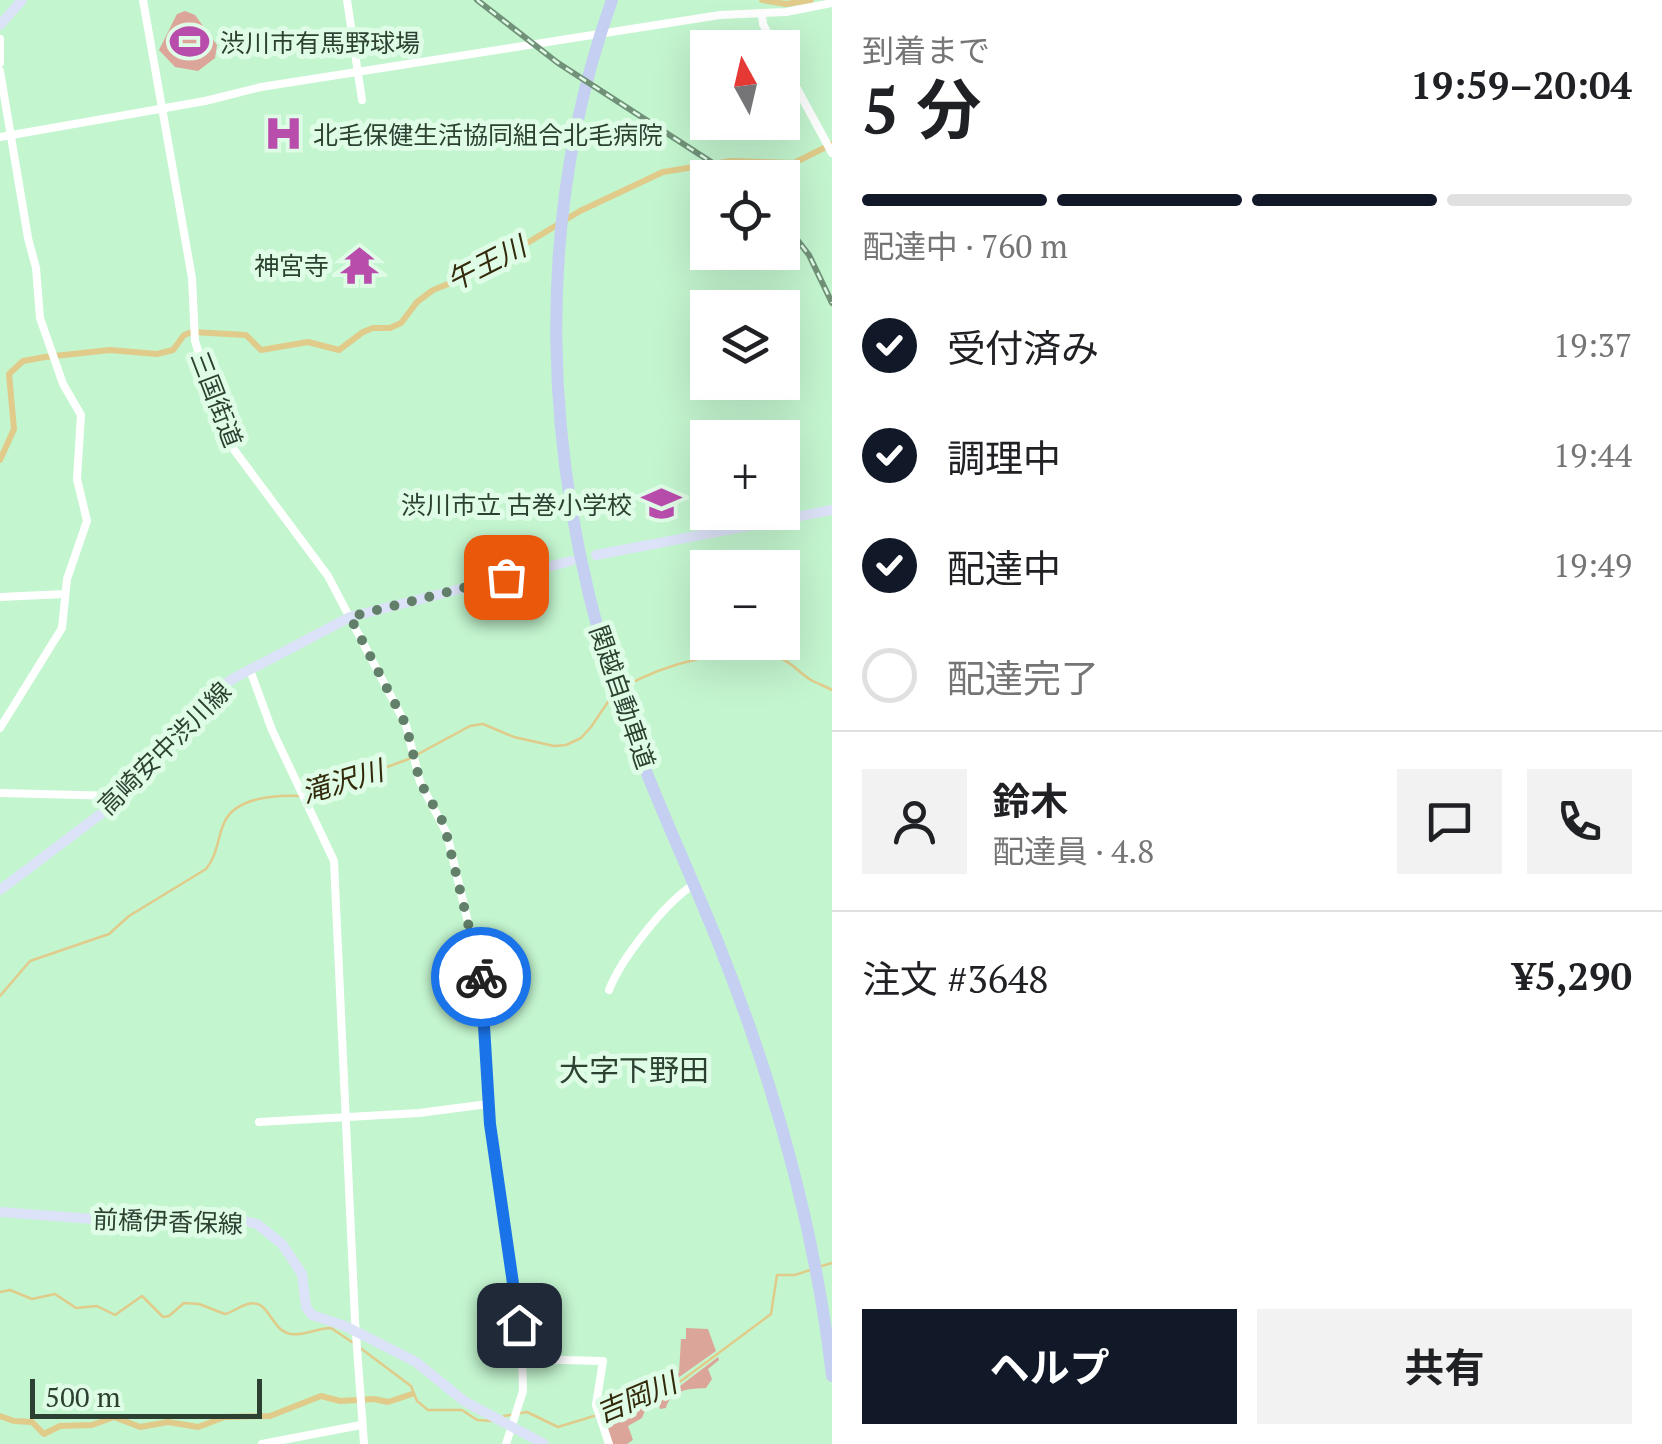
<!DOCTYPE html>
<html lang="ja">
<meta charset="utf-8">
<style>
body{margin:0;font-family:"PT Serif","Noto Sans JP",serif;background:#f2f2f2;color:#202124;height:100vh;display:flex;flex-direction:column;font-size:38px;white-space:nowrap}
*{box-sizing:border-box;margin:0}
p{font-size:32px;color:#757577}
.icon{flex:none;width:55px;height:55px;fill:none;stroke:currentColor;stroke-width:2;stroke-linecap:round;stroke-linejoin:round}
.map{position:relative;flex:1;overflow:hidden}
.panel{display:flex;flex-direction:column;background:#fff;width:830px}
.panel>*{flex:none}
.needle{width:65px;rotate:352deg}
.fabs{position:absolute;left:690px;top:30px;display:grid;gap:20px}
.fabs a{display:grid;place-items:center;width:110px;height:110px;border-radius:0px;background:#fff;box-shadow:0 10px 40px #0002;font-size:50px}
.scale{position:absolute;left:30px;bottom:25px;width:232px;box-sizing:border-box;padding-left:10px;border:5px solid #2d4132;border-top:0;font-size:28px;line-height:35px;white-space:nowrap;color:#2d4132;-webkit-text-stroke:8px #dffce6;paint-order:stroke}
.pin{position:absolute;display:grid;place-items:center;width:85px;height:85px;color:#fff;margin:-42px;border-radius:20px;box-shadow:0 5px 15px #0006}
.courier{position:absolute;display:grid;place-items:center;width:100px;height:100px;margin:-50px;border:8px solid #1a73e8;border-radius:50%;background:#fff;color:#222;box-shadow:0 2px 12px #0007}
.summary em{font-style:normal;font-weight:700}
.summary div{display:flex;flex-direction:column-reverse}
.summary{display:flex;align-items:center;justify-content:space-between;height:170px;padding:0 30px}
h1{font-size:65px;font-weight:700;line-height:75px}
.bar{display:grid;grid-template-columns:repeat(4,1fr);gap:15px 10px;align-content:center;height:120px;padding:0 30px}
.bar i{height:12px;border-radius:8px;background:#e0e0e0}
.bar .active{background:#111827}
.bar p{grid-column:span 4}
.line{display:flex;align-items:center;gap:25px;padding:0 30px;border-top:2px solid #e0e0e0}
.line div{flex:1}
.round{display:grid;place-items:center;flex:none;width:105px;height:105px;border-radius:0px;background:#f2f2f2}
ol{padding:0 30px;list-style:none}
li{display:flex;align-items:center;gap:30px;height:110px}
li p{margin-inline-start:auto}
li .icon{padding:10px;border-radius:50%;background:#111827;color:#fff;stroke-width:4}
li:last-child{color:#757577}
li i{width:55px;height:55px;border:5px solid #e0e0e0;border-radius:50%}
.button{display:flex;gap:20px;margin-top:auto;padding:20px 30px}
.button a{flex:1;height:115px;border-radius:0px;background:#111827;color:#fff;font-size:40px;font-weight:700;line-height:115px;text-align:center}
.button a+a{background:#f2f2f2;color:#202124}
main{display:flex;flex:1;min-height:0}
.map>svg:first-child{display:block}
.green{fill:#dca599}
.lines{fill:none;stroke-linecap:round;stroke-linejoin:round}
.stream{stroke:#e0cb8a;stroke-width:2.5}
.river{stroke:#e0cb8a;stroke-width:6}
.tertiary{stroke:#fff;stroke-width:8}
.primary{stroke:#dce2f7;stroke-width:10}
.motorway{stroke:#c4cff2;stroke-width:12}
.rail-casing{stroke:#719279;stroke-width:6}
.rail{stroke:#dffce6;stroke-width:2.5;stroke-dasharray:8;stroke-linecap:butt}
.done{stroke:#628069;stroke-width:10;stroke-dasharray:0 18}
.route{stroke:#1a73e8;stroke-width:12}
.labels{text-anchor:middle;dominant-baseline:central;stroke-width:10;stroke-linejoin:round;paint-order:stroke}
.poi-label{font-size:25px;fill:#2d4132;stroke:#dffce6;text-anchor:start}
.street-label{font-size:25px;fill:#2d4132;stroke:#dffce6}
.water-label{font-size:28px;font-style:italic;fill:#332a0c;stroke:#dffce6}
.quarter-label{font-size:30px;fill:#2d4132;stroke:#dffce6}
</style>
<main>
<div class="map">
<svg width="832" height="1444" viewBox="0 0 832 1444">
<rect width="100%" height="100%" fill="#c3f5cf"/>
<path class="green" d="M185 11 195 15 217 45 215 58 198 71 175 67 159 50 177 14Z
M686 1328 708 1329 716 1351 675 1380 658 1386 657 1372 679 1373 681 1339H686Z
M718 1357 719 1360 708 1369 712 1379 706 1388C692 1389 671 1388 666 1408L660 1409 659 1405 646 1408 642 1418 628 1426 633 1440 627 1444H612L607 1426 625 1407 676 1389Z"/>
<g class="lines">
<path class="stream" d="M622 688C662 665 734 643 779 658 792 662 799 673 811 680 818 684 825 686 832 690
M307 796 409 759 470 726 483 724 514 737 554 746 566 745 581 738 591 727 612 696
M0 996 30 961 109 934 129 916 206 869C218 854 217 839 224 823 235 797 276 795 299 796
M822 1266 832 1263
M0 1292 10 1290 32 1299 55 1294 76 1308 97 1306 115 1315 142 1296 163 1317 169 1316 184 1303 199 1304 225 1314C233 1312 240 1306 248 1304 270 1298 270 1331 291 1334 305 1336 317 1328 331 1328L352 1342
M359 1347 411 1386 417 1401 428 1410H462L477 1420 492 1421
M601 1411 681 1381 771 1314 777 1275H795L810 1270
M504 1416 527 1412 558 1427 594 1416"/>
<path class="river" d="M762 0 786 4 811 0
M0 460 14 429 9 374 23 361 45 357 110 350 157 354 173 350 184 335 192 332 246 335 261 350 308 342 339 350 363 332 373 328H390L401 323 417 302 433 290 481 271 580 211 663 172 731 161 794 163 832 144
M0 1416 14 1421 32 1422 44 1434 60 1426 92 1425 114 1417 140 1427 168 1422 198 1427 225 1417 270 1416 321 1396 340 1401 374 1399 388 1402 412 1394"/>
<path class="tertiary" d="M143 0 192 278 195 341 226 439 328 576 406 725 420 782 447 834 481 977 490 1124 522 1353 523 1391 506 1444
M347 0 362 100
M762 13 763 24 775 48
M0 39V63
M782 61 832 153
M0 71 28 238 36 268 40 318 63 384 81 415 77 479 87 521 67 579 62 628 0 728
M0 137 205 101 261 87 720 15 786 12 832 3
M0 597 65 594
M250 670 272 730 334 861 355 1320 364 1444
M0 793 120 796
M609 990C621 959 663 906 690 887
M259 1122 419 1113 488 1104
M523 1359 603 1361 596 1405 609 1444
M262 1444 361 1425"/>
<path class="primary" d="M0 25 22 0
M596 555 832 510
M0 890 110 807 211 694 236 677 350 617 571 561
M0 1212 106 1220 231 1218 257 1224 282 1244 302 1274 306 1307 312 1315 345 1326 416 1362 464 1401 544 1444"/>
<path class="motorway" d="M612 0C532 224 543 461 614 684 643 773 684 858 719 945 774 1083 815 1227 832 1376"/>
<defs>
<path id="rail" d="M477 0 558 63 736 178
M782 220 809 255 832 303"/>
</defs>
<use href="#rail" class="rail-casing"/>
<use href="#rail" class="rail"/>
</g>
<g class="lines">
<path class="done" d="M481 977 444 824 420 782 406 725 350 617 506 577"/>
<path class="route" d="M481 977 490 1124 519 1325"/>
</g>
<defs>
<symbol id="stadium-bare" viewBox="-9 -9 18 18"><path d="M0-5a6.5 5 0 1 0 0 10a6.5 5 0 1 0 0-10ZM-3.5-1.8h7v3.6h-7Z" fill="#b94dac" stroke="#dffce6" stroke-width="2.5" paint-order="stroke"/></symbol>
<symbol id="hospital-bare" viewBox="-9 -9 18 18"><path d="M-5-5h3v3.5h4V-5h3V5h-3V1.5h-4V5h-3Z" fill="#b94dac" stroke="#dffce6" stroke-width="2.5" paint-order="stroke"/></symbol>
<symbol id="temple-bare" viewBox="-9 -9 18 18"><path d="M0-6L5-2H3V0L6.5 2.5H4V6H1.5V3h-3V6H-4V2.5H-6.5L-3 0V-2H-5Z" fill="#b94dac" stroke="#dffce6" stroke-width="2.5" paint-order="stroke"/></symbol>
<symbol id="school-bare" viewBox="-9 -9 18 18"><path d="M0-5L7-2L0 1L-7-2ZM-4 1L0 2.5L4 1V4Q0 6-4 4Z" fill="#b94dac" stroke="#dffce6" stroke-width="2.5" paint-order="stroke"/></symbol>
</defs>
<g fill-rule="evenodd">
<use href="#stadium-bare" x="162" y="14" width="55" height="55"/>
<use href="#hospital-bare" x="256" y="106" width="55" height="55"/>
<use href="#temple-bare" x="332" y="238" width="55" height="55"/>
<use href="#school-bare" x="634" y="476" width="55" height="55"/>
</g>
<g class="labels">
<g class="poi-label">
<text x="220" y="42">渋川市有馬野球場</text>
<text x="313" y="134">北毛保健生活協同組合北毛病院</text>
<text x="329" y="265" text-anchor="end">神宮寺</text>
<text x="632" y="504" text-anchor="end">渋川市立 古巻小学校</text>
</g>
<g class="street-label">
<text transform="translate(217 399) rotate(69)">三国街道</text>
<text transform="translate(623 697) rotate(71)">関越自動車道</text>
<text transform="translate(164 748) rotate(-45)">高崎安中渋川線</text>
<text transform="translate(168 1221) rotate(2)">前橋伊香保線</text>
</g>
<g class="water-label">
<text transform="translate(486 263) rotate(-27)">午王川</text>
<text transform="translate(342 781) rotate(-17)">滝沢川</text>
<text transform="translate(636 1397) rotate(-23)">吉岡川</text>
</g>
<g class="quarter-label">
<text x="634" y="1070">大字下野田</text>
</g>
</g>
</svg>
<div class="fabs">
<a><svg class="needle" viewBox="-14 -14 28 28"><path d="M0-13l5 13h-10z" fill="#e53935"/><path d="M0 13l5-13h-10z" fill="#757577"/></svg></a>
<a><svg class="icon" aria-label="locate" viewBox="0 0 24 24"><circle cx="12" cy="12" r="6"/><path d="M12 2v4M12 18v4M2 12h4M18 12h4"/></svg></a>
<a><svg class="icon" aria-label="layers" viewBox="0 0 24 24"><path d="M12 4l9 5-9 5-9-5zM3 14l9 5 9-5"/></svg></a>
<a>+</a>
<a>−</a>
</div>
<div class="scale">500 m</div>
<div class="pin" style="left:506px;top:577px;background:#ea580c"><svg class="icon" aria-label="bag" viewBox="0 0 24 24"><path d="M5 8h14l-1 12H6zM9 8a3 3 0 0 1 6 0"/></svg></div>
<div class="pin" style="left:519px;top:1325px;background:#1f2937"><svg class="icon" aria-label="home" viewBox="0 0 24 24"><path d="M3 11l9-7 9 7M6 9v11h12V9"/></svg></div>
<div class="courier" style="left:481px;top:977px"><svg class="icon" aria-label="bike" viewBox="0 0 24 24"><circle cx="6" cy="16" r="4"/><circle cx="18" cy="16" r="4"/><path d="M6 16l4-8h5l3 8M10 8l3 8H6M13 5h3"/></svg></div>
</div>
<section class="panel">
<div class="summary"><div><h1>5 分</h1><p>到着まで</p></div><em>19:59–20:04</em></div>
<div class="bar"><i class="active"></i><i class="active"></i><i class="active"></i><i></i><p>配達中 · 760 m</p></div>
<ol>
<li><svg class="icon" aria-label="check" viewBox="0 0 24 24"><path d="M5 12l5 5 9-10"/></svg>受付済み<p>19:37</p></li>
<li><svg class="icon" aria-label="check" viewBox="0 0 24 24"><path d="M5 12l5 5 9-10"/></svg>調理中<p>19:44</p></li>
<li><svg class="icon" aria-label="check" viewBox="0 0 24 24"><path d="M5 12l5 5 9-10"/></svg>配達中<p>19:49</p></li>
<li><i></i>配達完了</li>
</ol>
<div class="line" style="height:180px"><a class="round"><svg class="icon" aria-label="person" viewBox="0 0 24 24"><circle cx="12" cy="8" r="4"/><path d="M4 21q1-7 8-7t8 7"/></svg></a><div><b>鈴木</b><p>配達員 · 4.8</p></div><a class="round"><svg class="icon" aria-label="chat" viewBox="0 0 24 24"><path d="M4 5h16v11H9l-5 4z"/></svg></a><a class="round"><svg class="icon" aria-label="phone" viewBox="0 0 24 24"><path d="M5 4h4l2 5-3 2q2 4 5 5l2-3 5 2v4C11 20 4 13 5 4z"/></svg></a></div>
<div class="line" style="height:130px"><div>注文 #3648</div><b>¥5,290</b></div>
<div class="button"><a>ヘルプ</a><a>共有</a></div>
</section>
</main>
